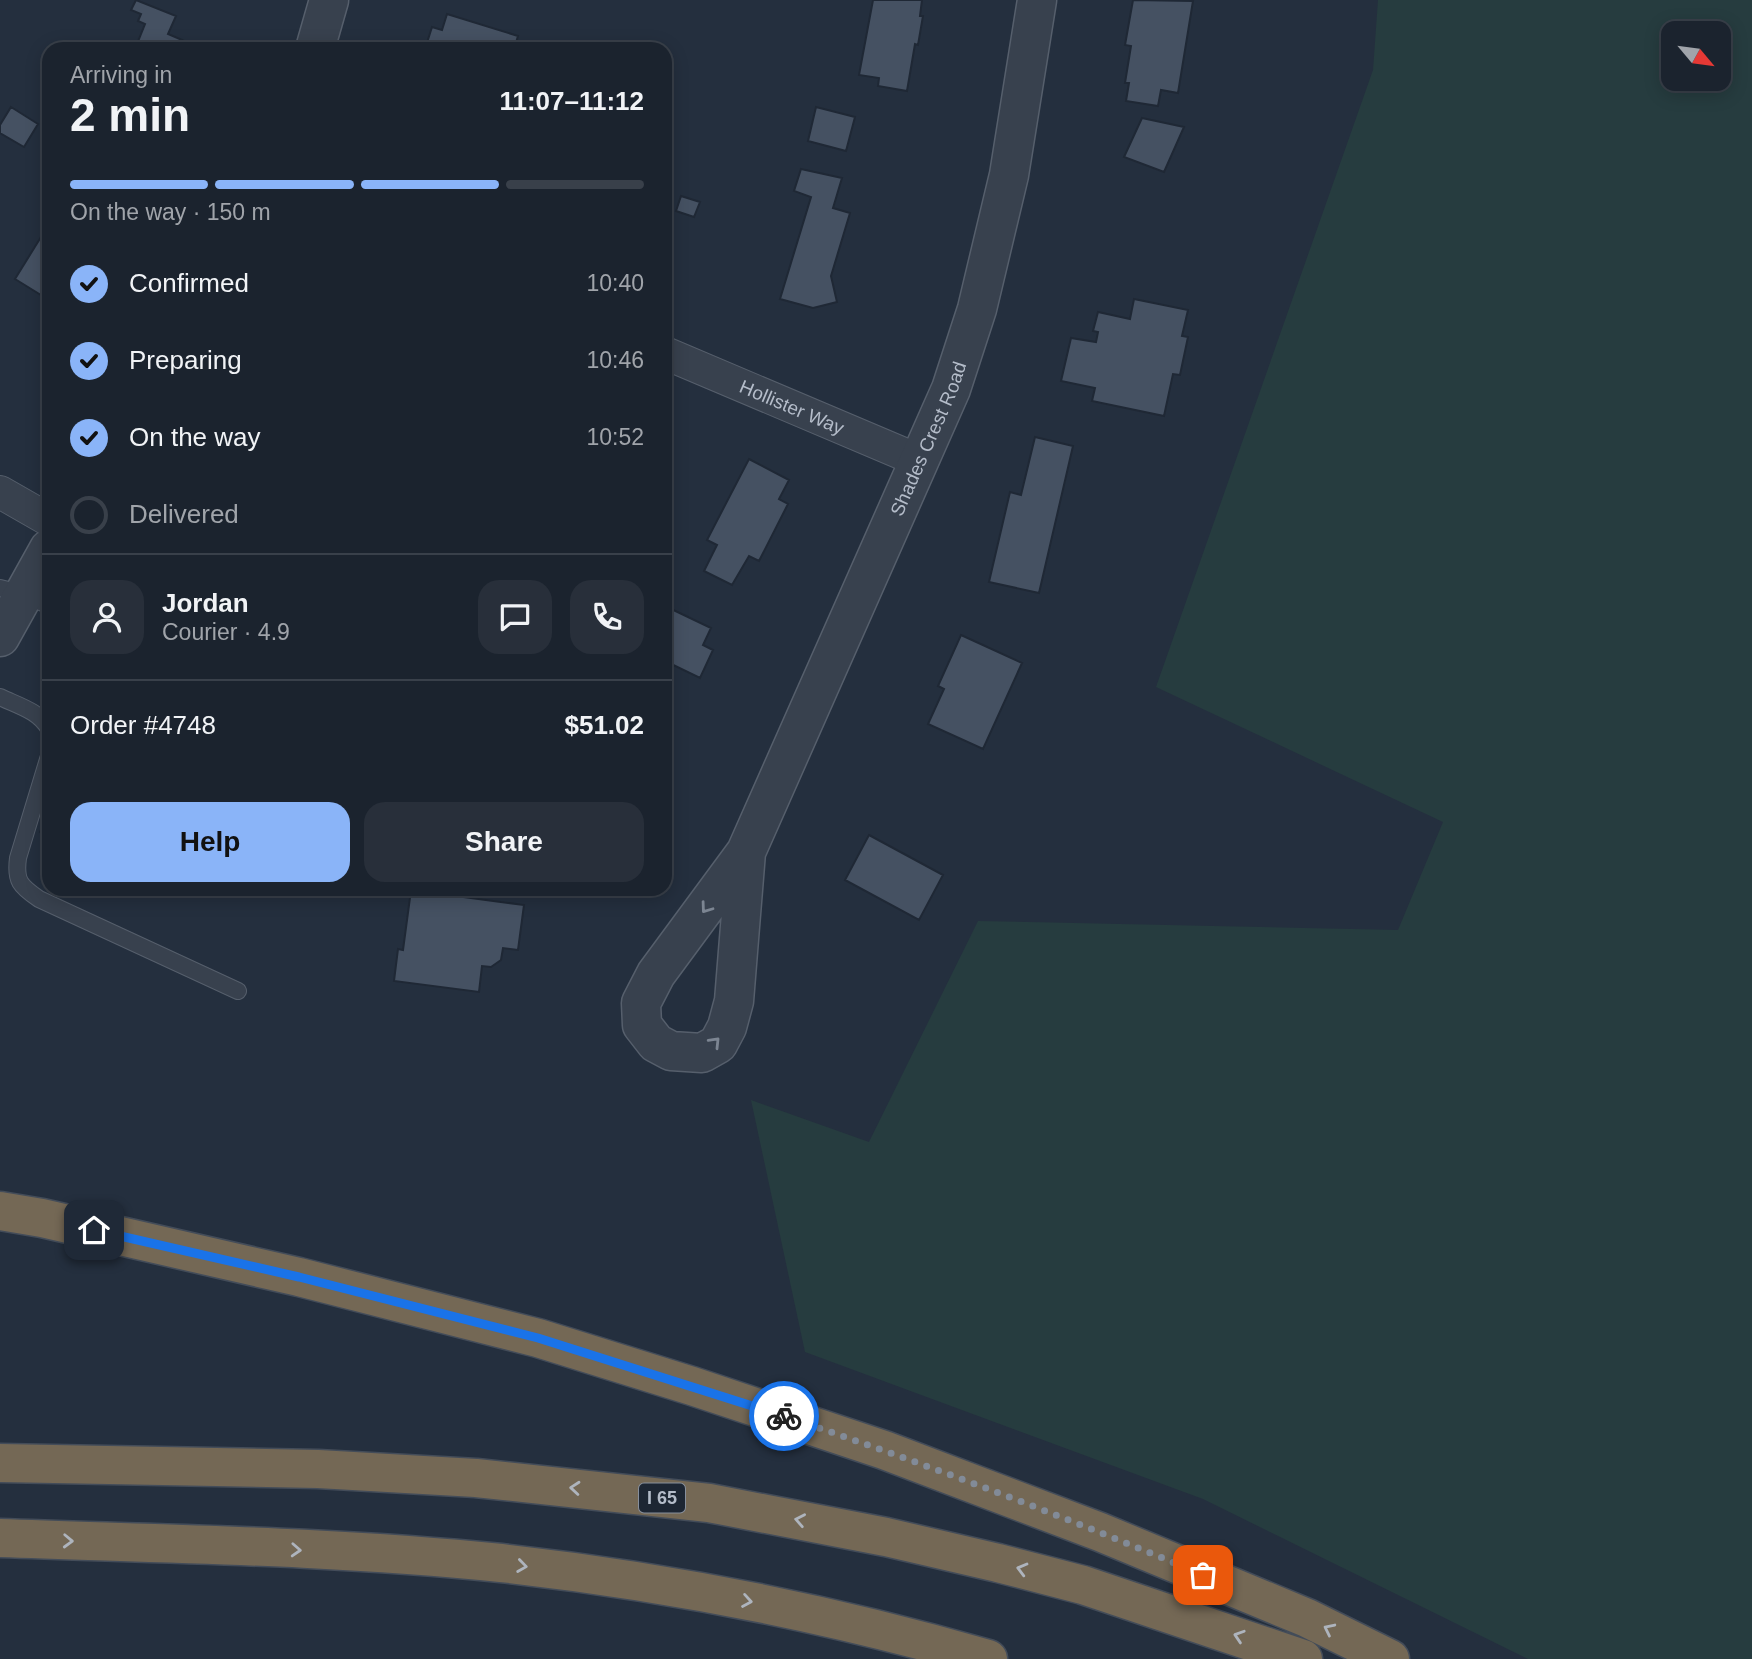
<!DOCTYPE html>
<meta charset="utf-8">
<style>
body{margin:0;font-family:Helvetica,sans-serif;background:#282f3a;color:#f1f3f6;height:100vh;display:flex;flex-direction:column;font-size:26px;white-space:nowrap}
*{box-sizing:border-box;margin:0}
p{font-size:23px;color:#a0a4aa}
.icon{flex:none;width:38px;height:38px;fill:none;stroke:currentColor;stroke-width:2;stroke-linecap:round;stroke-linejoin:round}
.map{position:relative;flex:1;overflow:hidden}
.details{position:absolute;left:42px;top:42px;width:630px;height:854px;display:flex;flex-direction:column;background:#1b232e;border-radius:21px;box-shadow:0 4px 18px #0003,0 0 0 2px #39404a}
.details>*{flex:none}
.needle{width:46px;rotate:119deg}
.buttons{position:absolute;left:1661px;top:21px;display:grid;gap:14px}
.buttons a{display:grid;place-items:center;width:70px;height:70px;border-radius:14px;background:#1b232e;box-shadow:0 4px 18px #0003,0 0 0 2px #39404a;font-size:35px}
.pin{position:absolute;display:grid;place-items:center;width:60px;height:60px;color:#fff;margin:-30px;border-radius:14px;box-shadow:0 4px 10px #0006}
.courier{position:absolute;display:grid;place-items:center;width:70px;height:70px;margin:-35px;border:5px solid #1a73e8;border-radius:50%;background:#fff;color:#222;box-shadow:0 2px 9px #0007}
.overview em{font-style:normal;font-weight:700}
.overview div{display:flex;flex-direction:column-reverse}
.overview{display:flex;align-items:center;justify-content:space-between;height:119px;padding:0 28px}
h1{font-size:46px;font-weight:700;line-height:52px}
.bar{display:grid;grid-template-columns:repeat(4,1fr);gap:10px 7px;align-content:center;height:84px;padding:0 28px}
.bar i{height:9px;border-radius:5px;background:#39404a}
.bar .on{background:#8ab4f8}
.bar p{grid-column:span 4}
.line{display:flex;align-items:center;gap:18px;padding:0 28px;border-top:2px solid #39404a}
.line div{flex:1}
.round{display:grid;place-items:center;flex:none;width:74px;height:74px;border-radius:21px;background:#282f3a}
ol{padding:0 28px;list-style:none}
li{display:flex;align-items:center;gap:21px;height:77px}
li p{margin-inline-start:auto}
li .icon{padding:7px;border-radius:50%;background:#8ab4f8;color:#111;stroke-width:4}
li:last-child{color:#a0a4aa}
li i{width:38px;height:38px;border:4px solid #39404a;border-radius:50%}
.button{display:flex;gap:14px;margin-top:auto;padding:14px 28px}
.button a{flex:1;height:80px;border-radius:21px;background:#8ab4f8;color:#111;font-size:28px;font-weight:700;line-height:80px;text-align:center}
.button a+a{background:#282f3a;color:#f1f3f6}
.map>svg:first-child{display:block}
.green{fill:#263c3f;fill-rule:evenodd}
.building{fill:#455162;stroke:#1f2835;stroke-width:2}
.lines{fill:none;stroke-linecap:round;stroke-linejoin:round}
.service-casing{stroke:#565f6c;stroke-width:18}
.minor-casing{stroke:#565f6c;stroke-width:34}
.tertiary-casing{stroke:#565f6c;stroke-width:41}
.motorway-casing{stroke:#434c59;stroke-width:41}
.service{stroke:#38414e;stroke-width:16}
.minor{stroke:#38414e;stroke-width:32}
.tertiary{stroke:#38414e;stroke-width:38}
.motorway{stroke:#746855;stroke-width:38}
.oneway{stroke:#7c8592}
.oneway2{stroke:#aeb4bd}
.done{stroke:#828b98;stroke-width:7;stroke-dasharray:0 12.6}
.route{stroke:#1a73e8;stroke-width:9}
.labels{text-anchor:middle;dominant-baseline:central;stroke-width:5;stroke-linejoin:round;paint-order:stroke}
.shield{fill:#1d2633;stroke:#878f9c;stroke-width:2}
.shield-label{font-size:18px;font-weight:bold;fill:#b4bcc9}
.street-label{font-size:19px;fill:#b4bcc9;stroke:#1d2633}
</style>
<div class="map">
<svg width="1752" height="1659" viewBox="0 0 1752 1659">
<rect width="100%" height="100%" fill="#242f3e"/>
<path class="green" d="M1378 0H1752V1659H1528L1203 1499 805 1352 751 1100 869 1142 978 921 1398 930 1443 822 1156 687 1373 70ZM1673 33H1718V79H1673Z"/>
<path class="building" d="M136 0 176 16 168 34 203 49H135L145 24 138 21 141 14 131 10Z
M873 0H922L920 16H923L918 45 915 44 907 91 878 86 879 78 859 75Z
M1133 0 1193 1 1178 93 1161 90 1158 106 1126 101 1129 83H1125L1131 46 1125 45Z
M447 14 518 36 514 49H425L432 27 442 30Z
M11 107 38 124 24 147 0 133V125Z
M816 107 855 117 846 151 808 141Z
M1142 118 1184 127 1164 172 1124 157Z
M801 169 842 178 833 208 850 213 831 276 837 302 813 308 780 299 811 197 794 191Z
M681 196 700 202 694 217 676 211Z
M49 224V300L15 279Z
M1134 299 1188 310 1182 336 1188 337 1180 375 1173 374 1164 416 1092 401 1095 388 1061 381 1071 338 1096 342 1098 332 1093 331 1098 312 1130 319Z
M1035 437 1073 446 1039 593 989 582 1010 492 1021 495Z
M749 459 789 480 779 499 788 504 759 561 749 556 732 585 704 571 717 545 707 540Z
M665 606 711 628 703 645 713 650 700 678 665 661Z
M961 635 1022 663 983 749 928 724 944 689 938 686Z
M49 813V839L40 832Z
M869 835 943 875 919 920 845 880Z
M411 890 524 905 518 950 503 948 501 960 491 967 482 966 479 992 394 981 398 949 403 950Z"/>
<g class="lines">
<defs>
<path id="service" d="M0 588 24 594 49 606
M0 697C19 706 39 711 49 729
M49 756 18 858C15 881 20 886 39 899L238 991"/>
<g id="minor">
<path id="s1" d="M665 353 920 461"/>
<path d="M0 492 49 520"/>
</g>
<g id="tertiary">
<path d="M315 49 329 0"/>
<path d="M0 637 49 549"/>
<path id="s2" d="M746 852 734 1001 727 1027 718 1044 702 1053 671 1051 656 1043 642 1025 641 1003 656 974 746 852 951 389 977 309 1009 175 1037 0"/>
</g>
<path id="motorway" d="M0 1211 42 1218 299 1277 538 1338 692 1386 884 1450 1100 1532 1307 1618 1390 1659
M0 1463 318 1469 476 1478 709 1503 886 1537 998 1563 1083 1585 1303 1659
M0 1538C167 1544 335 1546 501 1563 665 1581 829 1613 988 1659"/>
</defs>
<use href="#service" class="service-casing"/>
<use href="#minor" class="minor-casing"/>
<use href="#tertiary" class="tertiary-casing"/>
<use href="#motorway" class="motorway-casing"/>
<use href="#service" class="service"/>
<use href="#minor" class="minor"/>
<use href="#tertiary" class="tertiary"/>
<use href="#motorway" class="motorway"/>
</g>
<defs><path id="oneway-chevron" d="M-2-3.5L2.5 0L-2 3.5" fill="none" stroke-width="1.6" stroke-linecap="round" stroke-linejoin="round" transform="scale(1.75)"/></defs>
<g class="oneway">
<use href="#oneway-chevron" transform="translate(706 908) rotate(126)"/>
<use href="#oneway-chevron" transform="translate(715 1042) rotate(-46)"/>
</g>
<g class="oneway2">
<use href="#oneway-chevron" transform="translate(575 1488) rotate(-175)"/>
<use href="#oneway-chevron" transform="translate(800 1520) rotate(-169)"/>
<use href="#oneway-chevron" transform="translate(68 1541) rotate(2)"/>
<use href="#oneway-chevron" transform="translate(296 1550) rotate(3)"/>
<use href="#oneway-chevron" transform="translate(522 1566) rotate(8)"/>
<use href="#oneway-chevron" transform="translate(1022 1569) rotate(-165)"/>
<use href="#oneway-chevron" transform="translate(747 1601) rotate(10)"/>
<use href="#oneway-chevron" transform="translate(1329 1629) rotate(-154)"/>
<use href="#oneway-chevron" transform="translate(1239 1636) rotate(-162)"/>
</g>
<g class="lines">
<path class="done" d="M784 1416C926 1464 1066 1517 1203 1575"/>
<path class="route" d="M94 1230 299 1277 538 1338 784 1416"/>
</g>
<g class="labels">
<rect class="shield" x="639" y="1483.5" width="46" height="29" rx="5"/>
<g class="shield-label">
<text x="662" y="1498">I 65</text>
</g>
<g class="street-label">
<text stroke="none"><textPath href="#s1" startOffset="138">Hollister Way</textPath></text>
<text stroke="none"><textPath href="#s2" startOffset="943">Shades Crest Road</textPath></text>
</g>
</g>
</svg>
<div class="buttons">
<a><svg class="needle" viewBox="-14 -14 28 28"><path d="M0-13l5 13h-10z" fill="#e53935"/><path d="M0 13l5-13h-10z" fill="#a0a4aa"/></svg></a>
</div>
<div class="pin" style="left:1203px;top:1575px;background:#ea580c"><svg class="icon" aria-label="bag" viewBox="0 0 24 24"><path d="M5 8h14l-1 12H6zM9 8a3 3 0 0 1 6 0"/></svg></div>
<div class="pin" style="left:94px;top:1230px;background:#1f2937"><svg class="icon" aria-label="home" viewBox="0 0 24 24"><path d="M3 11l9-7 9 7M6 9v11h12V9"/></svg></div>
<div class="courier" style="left:784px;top:1416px"><svg class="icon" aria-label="bike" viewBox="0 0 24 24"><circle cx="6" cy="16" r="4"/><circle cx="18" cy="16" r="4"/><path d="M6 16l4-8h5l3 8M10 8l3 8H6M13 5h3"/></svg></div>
<section class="details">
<div class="overview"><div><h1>2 min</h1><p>Arriving in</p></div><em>11:07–11:12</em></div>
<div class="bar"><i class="on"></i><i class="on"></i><i class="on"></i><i></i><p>On the way · 150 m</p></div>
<ol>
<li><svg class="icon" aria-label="check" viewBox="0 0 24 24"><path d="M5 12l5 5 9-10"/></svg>Confirmed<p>10:40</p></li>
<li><svg class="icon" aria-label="check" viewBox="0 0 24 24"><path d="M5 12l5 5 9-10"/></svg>Preparing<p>10:46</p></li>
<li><svg class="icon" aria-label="check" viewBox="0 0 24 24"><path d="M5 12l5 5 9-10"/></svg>On the way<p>10:52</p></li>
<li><i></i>Delivered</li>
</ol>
<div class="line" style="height:126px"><a class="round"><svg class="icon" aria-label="person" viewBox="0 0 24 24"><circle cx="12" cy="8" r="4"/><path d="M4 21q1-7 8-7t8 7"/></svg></a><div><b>Jordan</b><p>Courier · 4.9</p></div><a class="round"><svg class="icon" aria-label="chat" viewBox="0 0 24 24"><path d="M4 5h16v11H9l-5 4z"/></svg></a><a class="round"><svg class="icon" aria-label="phone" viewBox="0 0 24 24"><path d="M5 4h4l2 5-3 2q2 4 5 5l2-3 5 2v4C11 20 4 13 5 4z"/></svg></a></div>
<div class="line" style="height:91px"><div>Order #4748</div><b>$51.02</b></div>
<div class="button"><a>Help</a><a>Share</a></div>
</section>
</div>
